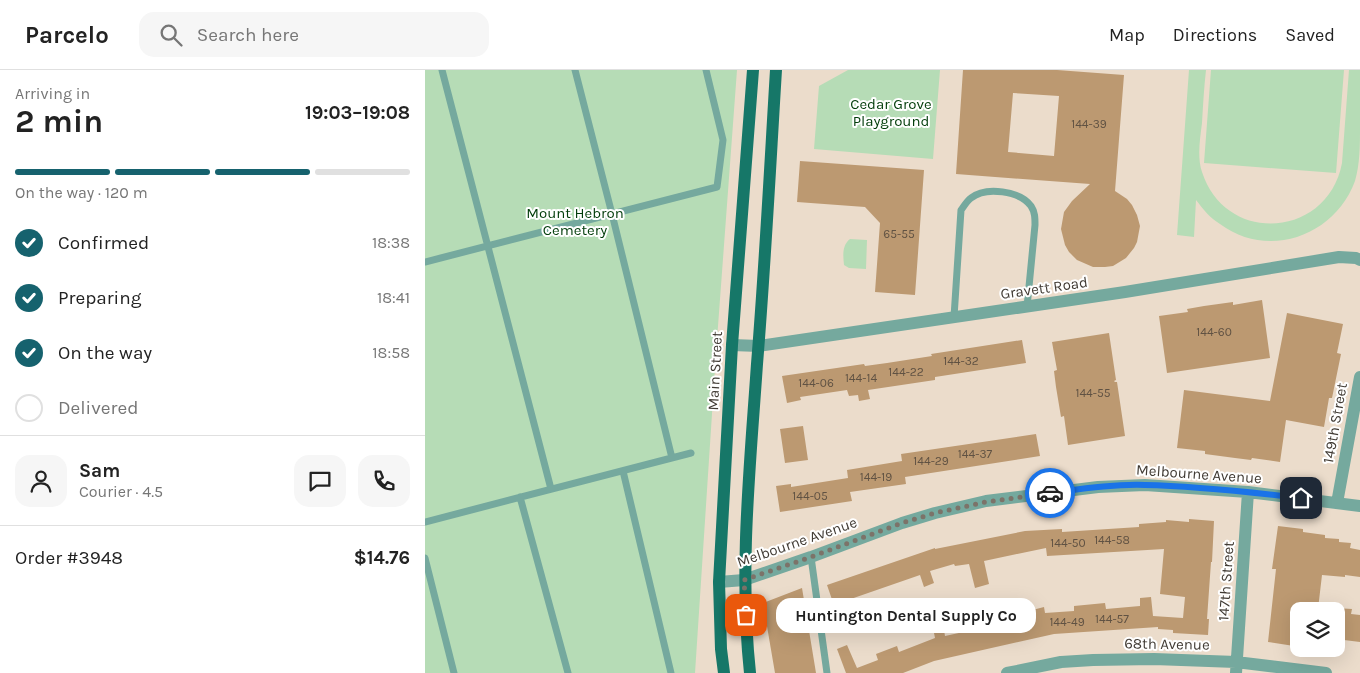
<!DOCTYPE html>
<meta charset="utf-8">
<style>
body{margin:0;font-family:Karla,sans-serif;background:#f6f6f6;color:#222;height:100vh;display:flex;flex-direction:column;font-size:19px;white-space:nowrap}
*{box-sizing:border-box;margin:0}
p{font-size:16px;color:#767676}
.icon{flex:none;width:28px;height:28px;fill:none;stroke:currentColor;stroke-width:2;stroke-linecap:round;stroke-linejoin:round}
.map{position:relative;flex:1;overflow:hidden}
.side{display:flex;flex-direction:column;background:#fff;width:425px}
.side>*{flex:none}
.tools{position:absolute;left:865px;top:532px;display:grid;gap:10px}
.tools a{display:grid;place-items:center;width:55px;height:55px;border-radius:10px;background:#fff;box-shadow:0 5px 20px #0002;font-size:25px}
.pin{position:absolute;display:grid;place-items:center;width:42px;height:42px;color:#fff;margin:-21px;border-radius:10px;box-shadow:0 2px 8px #0006}
.courier{position:absolute;display:grid;place-items:center;width:50px;height:50px;margin:-25px;border:4px solid #1a73e8;border-radius:50%;background:#fff;color:#222;box-shadow:0 1px 6px #0007}
.bubble{position:absolute;height:35px;border-radius:15px;background:#fff;box-shadow:0 5px 20px #0002;font-size:16px;font-weight:700;line-height:35px;text-align:center}
.head em{font-style:normal;font-weight:700}
.head div{display:flex;flex-direction:column-reverse}
.head{display:flex;align-items:center;justify-content:space-between;height:85px;padding:0 15px}
h1{font-size:32px;font-weight:700;line-height:38px}
.bar{display:grid;grid-template-columns:repeat(4,1fr);gap:8px 5px;align-content:center;height:60px;padding:0 15px}
.bar i{height:6px;border-radius:4px;background:#e0e0e0}
.bar .on{background:#16626e}
.bar p{grid-column:span 4}
.line{display:flex;align-items:center;gap:12px;padding:0 15px;border-top:1px solid #e0e0e0}
.line div{flex:1}
.round{display:grid;place-items:center;flex:none;width:52px;height:52px;border-radius:15px;background:#f6f6f6}
ol{padding:0 15px;list-style:none}
li{display:flex;align-items:center;gap:15px;height:55px}
li p{margin-inline-start:auto}
li .icon{padding:5px;border-radius:50%;background:#16626e;color:#fff;stroke-width:4}
li:last-child{color:#767676}
li i{width:28px;height:28px;border:2px solid #e0e0e0;border-radius:50%}
header{display:flex;align-items:center;gap:30px;box-sizing:border-box;height:70px;padding:0 25px;background:#fff;border-bottom:1px solid #e0e0e0}
header strong{font-size:24px}
nav{display:flex;gap:28px;margin-inline-start:auto;font-size:18px}
.search{width:350px;height:45px;background:#f6f6f6;display:flex;align-items:center;gap:12px;box-sizing:border-box;padding:0 18px;border-radius:15px;color:#767676;font-size:19px}
main{display:flex;flex:1;min-height:0}
.map>svg:first-child{display:block}
.green{fill:#b6dcb6}
.building{fill:#bc9971;fill-rule:evenodd}
.lines{fill:none;stroke-linecap:round;stroke-linejoin:round}
.lane{stroke:#75a99e;stroke-width:7}
.street{stroke:#75a99e;stroke-width:12}
.primary{stroke:#167768;stroke-width:12}
.done{stroke:#7c7369;stroke-width:5;stroke-dasharray:0 9}
.route{stroke:#1a73e8;stroke-width:6}
.labels{text-anchor:middle;dominant-baseline:central;stroke-width:4;stroke-linejoin:round;paint-order:stroke}
.number-label{font-size:12px;fill:#605243}
.park-label{font-size:15px;fill:#003c09;stroke:#fff}
.street-label{font-size:15px;fill:#413b34;stroke:#fff}
</style>
<header>
<strong>Parcelo</strong>
<div class="search"><svg class="icon" aria-label="search" viewBox="0 0 24 24"><circle cx="10" cy="10" r="6"/><path d="M15 15l6 6"/></svg>Search here</div>
<nav><a>Map</a><a>Directions</a><a>Saved</a></nav>
</header>
<main>
<section class="side">
<div class="head"><div><h1>2 min</h1><p>Arriving in</p></div><em>19:03–19:08</em></div>
<div class="bar"><i class="on"></i><i class="on"></i><i class="on"></i><i></i><p>On the way · 120 m</p></div>
<ol>
<li><svg class="icon" aria-label="check" viewBox="0 0 24 24"><path d="M5 12l5 5 9-10"/></svg>Confirmed<p>18:38</p></li>
<li><svg class="icon" aria-label="check" viewBox="0 0 24 24"><path d="M5 12l5 5 9-10"/></svg>Preparing<p>18:41</p></li>
<li><svg class="icon" aria-label="check" viewBox="0 0 24 24"><path d="M5 12l5 5 9-10"/></svg>On the way<p>18:58</p></li>
<li><i></i>Delivered</li>
</ol>
<div class="line" style="height:90px"><a class="round"><svg class="icon" aria-label="person" viewBox="0 0 24 24"><circle cx="12" cy="8" r="4"/><path d="M4 21q1-7 8-7t8 7"/></svg></a><div><b>Sam</b><p>Courier · 4.5</p></div><a class="round"><svg class="icon" aria-label="chat" viewBox="0 0 24 24"><path d="M4 5h16v11H9l-5 4z"/></svg></a><a class="round"><svg class="icon" aria-label="phone" viewBox="0 0 24 24"><path d="M5 4h4l2 5-3 2q2 4 5 5l2-3 5 2v4C11 20 4 13 5 4z"/></svg></a></div>
<div class="line" style="height:65px"><div>Order #3948</div><b>$14.76</b></div>
</section>
<div class="map">
<svg width="935" height="603" viewBox="0 0 935 603">
<rect width="100%" height="100%" fill="#ebdccb"/>
<path class="green" d="M0 0H312L291 283 270 603H0Z
M423 0H515L508 89 389 79 394 16Z
M764 0H781C779 18 778 35 777 53 775 69 772 87 777 102 801 176 903 168 917 93L924 0H935C935 19 935 38 935 57 935 75 935 94 930 111 910 166 843 190 795 154 785 148 778 139 771 130L769 167 752 165Z
M786 0H919L911 103 779 93Z
M425 169 442 170 441 199 424 198 419 195C418 186 417 175 425 169Z"/>
<path class="building" d="M538 0H632L699 5 690 121 702 129 707 135 712 145 715 156 712 172 709 178 701 188 688 196 680 197H668L652 190 644 182 640 175 636 159 639 142 647 131 665 114 531 104ZM588 23 634 26 629 86 583 82Z
M375 91 499 100 490 225 450 222 455 153 440 137 372 132Z
M837 230 845 288 742 303 734 246 763 242 762 239 779 236 808 232V235Z
M862 243 918 254 912 283 916 284 907 328H904L899 357 861 350 855 392 827 388 826 390 810 388 780 384V381L752 378 759 320 845 331Z
M684 263 691 310 689 311 690 312H692L700 366 643 375 639 346 636 347 631 317 629 301 632 300 627 272Z
M597 270 601 293 510 307V310L443 320 445 329 434 331 433 325 424 326 422 320 375 327 376 330 362 333 357 306 439 294 440 296 462 293 507 286 506 284Z
M378 356 383 390 360 393 355 359Z
M611 364 615 386 480 407 481 414 425 422 427 431 355 442 351 416 366 414V417L423 408 422 400 477 391 476 384Z
M764 449 789 451 787 492H786L782 549H784L783 565 748 563V560L733 559V557L629 564 509 591 478 603H421L412 579 422 575 432 598 453 590 451 584 472 576 474 582 510 568 509 563 519 560 520 566 543 561 541 551 571 545 572 549 619 537 620 543 649 541V536L680 533 681 539 715 536V528L726 527 728 546 758 548 760 527 735 524 739 479 622 486 621 478 559 491 564 514 550 518 544 494 530 496 529 494 505 501 509 513 499 517 495 505 420 531 425 546 414 550 402 515 510 478V479L600 461 637 459V462L714 457V454L741 452V450L764 452Z
M853 456 878 459V462L900 465V468L914 469V472L926 473 925 478 935 480V507L920 505V507L897 505 893 539 879 538V541H874V551H872L869 576 843 572 851 499H847Z
M377 518 391 603H350L338 533Z
M911 538 927 539 926 544 935 545V572L911 569Z"/>
<g class="lines">
<path class="lane" d="M17 0 126 419
M150 0 187 144 247 388
M0 192 292 117 298 70 281 0
M529 247 536 140C539 136 542 131 546 128 561 116 595 121 606 136 610 142 610 148 610 155L602 237
M198 401 246 603
M95 427 143 603
M0 452 266 383
M386 487 402 603
M0 488 29 603"/>
<path class="street" d="M307 275 334 276 700 222 914 187 931 188 935 190
M912 433 935 307
M294 512 319 510 386 487 477 453 510 443 561 431 673 417 720 415 823 422 935 436
M582 603 636 592 668 590 729 589 811 592 901 603
M811 603 823 422"/>
<path class="primary" d="M299 603 296 579 294 512 307 275 328 0
M325 603C314 500 325 397 332 294 340 196 345 98 351 0"/>
</g>
<g class="lines">
<path class="done" d="M321 545 319 510 386 487 477 453 510 443 561 432 625 423"/>
<path class="route" d="M625 423C656 419 688 414 720 415 771 416 825 422 876 428"/>
</g>
<g class="labels">
<g class="number-label">
<text x="664" y="54">144-39</text>
<text x="474" y="164">65-55</text>
<text x="789" y="262">144-60</text>
<text x="536" y="291">144-32</text>
<text x="481" y="302">144-22</text>
<text x="436" y="308">144-14</text>
<text x="391" y="313">144-06</text>
<text x="668" y="323">144-55</text>
<text x="550" y="384">144-37</text>
<text x="506" y="391">144-29</text>
<text x="451" y="407">144-19</text>
<text x="385" y="426">144-05</text>
<text x="687" y="470">144-58</text>
<text x="643" y="473">144-50</text>
<text x="687" y="549">144-57</text>
<text x="642" y="552">144-49</text>
</g>
<g class="park-label">
<text x="466" y="34">Cedar Grove<tspan x="466" dy="17">Playground</tspan></text>
<text x="150" y="143">Mount Hebron<tspan x="150" dy="17">Cemetery</tspan></text>
</g>
<g class="street-label">
<text transform="translate(619 218) rotate(-8)">Gravett Road</text>
<text transform="translate(290 301) rotate(-87)">Main Street</text>
<text transform="translate(910 353) rotate(-80)">149th Street</text>
<text transform="translate(774 404) rotate(4)">Melbourne Avenue</text>
<text transform="translate(372 472) rotate(-19)">Melbourne Avenue</text>
<text transform="translate(801 511) rotate(-86)">147th Street</text>
<text transform="translate(742 574) rotate(1)">68th Avenue</text>
</g>
</g>
</svg>
<div class="tools">
<a><svg class="icon" aria-label="layers" viewBox="0 0 24 24"><path d="M12 4l9 5-9 5-9-5zM3 14l9 5 9-5"/></svg></a>
</div>
<div class="pin" style="left:321px;top:545px;background:#ea580c"><svg class="icon" aria-label="bag" viewBox="0 0 24 24"><path d="M5 8h14l-1 12H6zM9 8a3 3 0 0 1 6 0"/></svg></div>
<div class="pin" style="left:876px;top:428px;background:#1f2937"><svg class="icon" aria-label="home" viewBox="0 0 24 24"><path d="M3 11l9-7 9 7M6 9v11h12V9"/></svg></div>
<div class="courier" style="left:625px;top:423px"><svg class="icon" aria-label="car" viewBox="0 0 24 24"><path d="M5 17H2v-5l4-1 3-4h7l3 4 3 1v5h-3M9 17h6M6 11h13"/><circle cx="7" cy="17" r="2"/><circle cx="17" cy="17" r="2"/></svg></div>
<div class="bubble" style="left:351px;top:528px;width:260px">Huntington Dental Supply Co</div>
</div>
</main>
